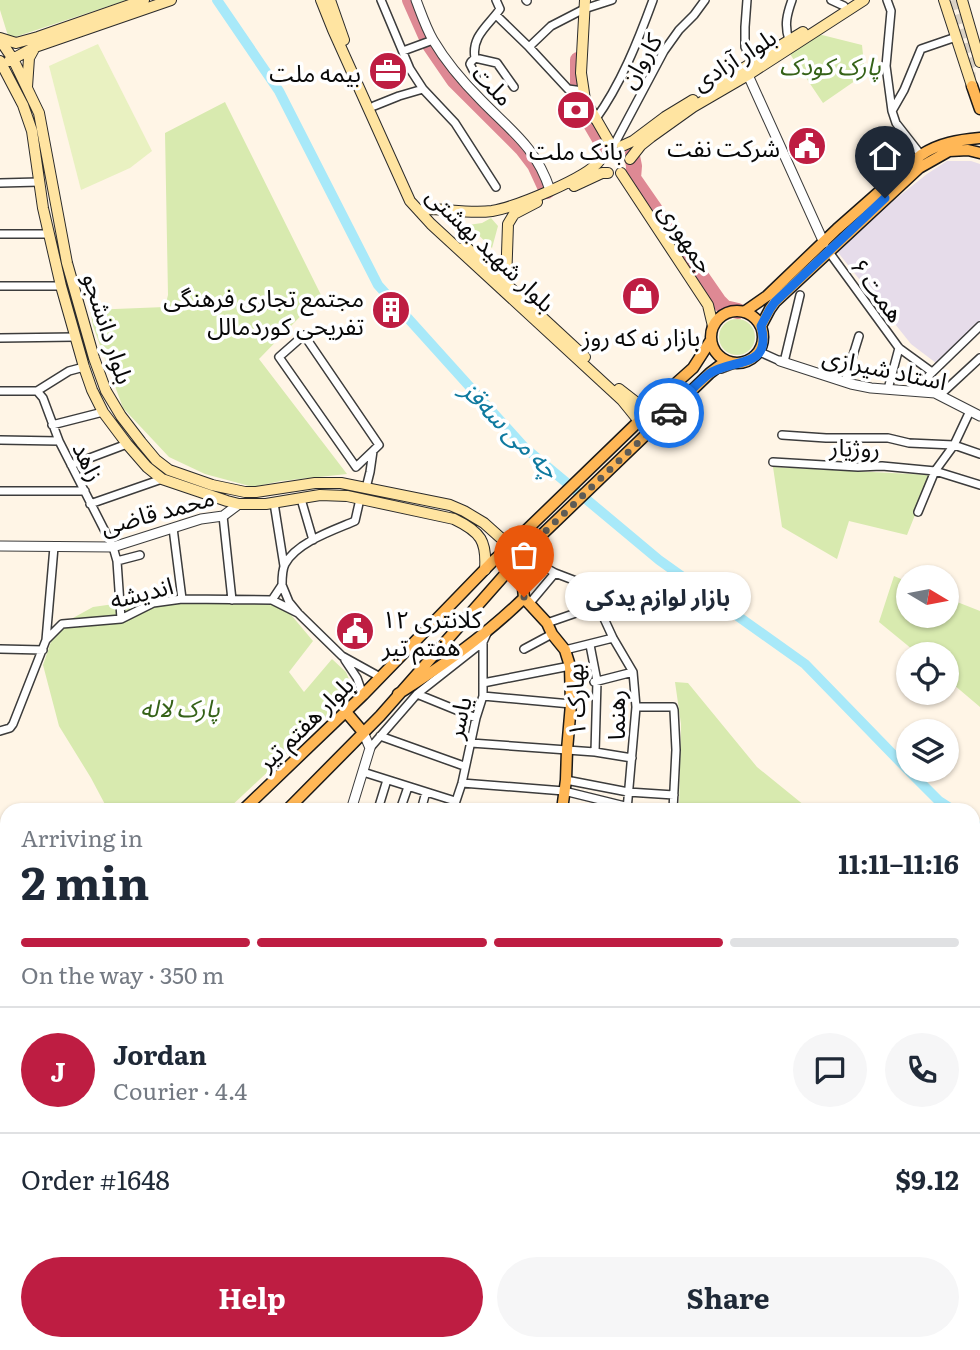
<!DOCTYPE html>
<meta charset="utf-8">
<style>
body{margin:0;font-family:Literata,"Noto Sans Arabic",serif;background:#f6f6f7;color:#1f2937;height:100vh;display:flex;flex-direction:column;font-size:26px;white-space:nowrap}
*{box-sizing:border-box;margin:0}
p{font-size:23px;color:#747a83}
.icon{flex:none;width:38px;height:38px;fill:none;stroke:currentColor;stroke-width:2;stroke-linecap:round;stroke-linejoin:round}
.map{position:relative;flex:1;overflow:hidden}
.panel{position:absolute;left:0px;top:803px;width:980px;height:548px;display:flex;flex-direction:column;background:#fff;border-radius:21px 21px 0 0;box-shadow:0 2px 5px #0004}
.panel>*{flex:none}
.needle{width:46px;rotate:100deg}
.buttons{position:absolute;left:896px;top:565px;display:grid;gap:14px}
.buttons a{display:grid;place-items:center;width:63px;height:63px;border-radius:50%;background:#fff;box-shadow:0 2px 5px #0004;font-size:35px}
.pin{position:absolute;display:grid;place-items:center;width:60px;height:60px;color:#fff;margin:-72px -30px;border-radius:50% 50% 50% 0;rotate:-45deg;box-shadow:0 0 7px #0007}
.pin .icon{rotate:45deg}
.courier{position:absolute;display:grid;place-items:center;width:70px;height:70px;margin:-35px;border:5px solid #1a73e8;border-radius:50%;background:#fff;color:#222;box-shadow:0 2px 9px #0007}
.bubble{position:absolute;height:49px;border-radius:24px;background:#fff;box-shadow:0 2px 5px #0004;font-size:23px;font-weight:700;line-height:49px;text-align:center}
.head em{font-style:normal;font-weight:700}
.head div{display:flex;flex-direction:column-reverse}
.head{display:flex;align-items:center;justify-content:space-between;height:119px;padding:0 21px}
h1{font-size:46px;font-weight:700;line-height:52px}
.bar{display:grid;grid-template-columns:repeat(4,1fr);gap:10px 7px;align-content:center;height:84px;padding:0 21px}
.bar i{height:9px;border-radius:5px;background:#e0e1e3}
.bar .selected{background:#be1d42}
.bar p{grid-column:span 4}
.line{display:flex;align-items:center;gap:18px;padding:0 21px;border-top:2px solid #e0e1e3}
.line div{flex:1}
.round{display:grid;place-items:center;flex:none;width:74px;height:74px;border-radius:37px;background:#f6f6f7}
.action{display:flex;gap:14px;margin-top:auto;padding:14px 21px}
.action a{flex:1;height:80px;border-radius:42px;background:#be1d42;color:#fff;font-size:28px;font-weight:700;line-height:80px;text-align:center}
.action a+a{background:#f6f6f7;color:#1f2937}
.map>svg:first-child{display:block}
.industrial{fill:#e6dcea}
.green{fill:#d8eaaf}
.pitch{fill:#e9f1c1}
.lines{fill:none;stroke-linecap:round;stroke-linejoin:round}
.river{stroke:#a8e9f9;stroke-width:10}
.taxiway{stroke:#de8994;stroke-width:16}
.primary-tunnel{stroke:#dad2c5;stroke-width:10;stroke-dasharray:10 5;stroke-linecap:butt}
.minor-casing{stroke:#3c3c3c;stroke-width:10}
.tertiary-casing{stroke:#3c3c3c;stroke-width:11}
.secondary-casing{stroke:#2b2b2b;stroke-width:12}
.primary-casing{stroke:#1a1a1a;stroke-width:13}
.minor{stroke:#fff;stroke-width:7}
.tertiary{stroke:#fff;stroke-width:9}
.secondary{stroke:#ffe4a1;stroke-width:10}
.primary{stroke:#ffb756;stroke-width:10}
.done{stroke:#5f5c56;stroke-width:7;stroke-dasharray:0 12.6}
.route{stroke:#1a73e8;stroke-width:9}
.labels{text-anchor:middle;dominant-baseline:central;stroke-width:7;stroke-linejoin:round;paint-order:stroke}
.street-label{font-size:24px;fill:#090909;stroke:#fff}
.park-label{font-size:24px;font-style:italic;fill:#356218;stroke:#fff}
.poi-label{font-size:24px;fill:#090909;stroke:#fff;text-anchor:end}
.water-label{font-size:26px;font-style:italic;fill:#0f7a9f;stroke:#fff}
</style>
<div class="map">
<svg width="980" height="1350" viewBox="0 0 980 1350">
<rect width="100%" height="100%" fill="#fff5e6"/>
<path class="industrial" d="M947 161H971L980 164V322L936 363 911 344 836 250 878 213 927 174Z"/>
<path class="green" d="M0 0H127L9 39 0 10Z
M814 33 862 45 865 74 823 103 788 51Z
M225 102 321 295 259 359 347 474 281 481 253 487 205 474 169 457 123 408 93 326 90 310 165 307 168 295 165 133Z
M491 218 498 226 492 248 468 225 482 223Z
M719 337a18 18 0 1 1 36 0a18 18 0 1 1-36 0Z
M773 467 931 475 907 535 849 521 837 559 782 527Z
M894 576 908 582V616H947V598L980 611V707L947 679V654H918L879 622Z
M149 599 267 603 287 610 313 641 289 672 304 692 332 659 346 672 354 691 227 810H108L91 778 59 726 43 665 52 639 62 624 93 607Z
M675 682 688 683 757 767 810 810H679L681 724Z
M980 902V1007L973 999V908Z
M973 1016 980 1022V1176L973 1177Z"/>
<path class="pitch" d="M98 44 152 151 130 168 81 190 49 66Z"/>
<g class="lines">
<path class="river" d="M217 0 279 91 378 285 525 448 659 560 805 664 908 770
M908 770 939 801 953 810
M973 823 980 828"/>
<path class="taxiway" d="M410 0 430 45 454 80 522 148 535 165 547 191
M578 60V95L584 112 605 148
M632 156 634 166 633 178 719 302 725 308 738 311"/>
<path class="primary-tunnel" d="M953 0C961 26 969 51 971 79"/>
<defs>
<path id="minor" d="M381 0 410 69 423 89 455 123 496 187
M496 0 500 9C489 25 471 36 475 58L497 63 514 87
M526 0 527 1
M747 0 745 27V47L753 62
M831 0 844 6
M887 0 891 11 886 66 892 111
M496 15 529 47 568 89 583 91
M789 40C784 25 787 14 792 0
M529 47 551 26 584 9 612 0
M403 51 433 40
M475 58 471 62 470 64 476 76
M374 106 399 96 423 89
M595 120C621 84 638 41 653 0
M614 145 664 51 679 30 694 15 705 0
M921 155 896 123 892 111 904 90 921 49 956 37
M0 183 39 182
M0 234H49
M829 252 899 348 932 372
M0 286H61
M304 335 379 445 356 467 279 357Z
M0 338 75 337
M760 352 780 361
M784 362 800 295
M721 369 734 364
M845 381 859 336
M888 389 899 348
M0 391H37
M37 391 43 398 59 441 113 547 117 561 121 619
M37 391 69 371 84 367
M913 391 980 326
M940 395 980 358
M52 425 103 412
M782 435 826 438H888L909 443 954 445 980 454
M0 440 59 441
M773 462 858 467 882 466 935 471 980 485
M71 465 127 444
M366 488 370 472 373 451
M0 491H85
M301 499 313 540
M274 503 284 566
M90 504 162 479
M918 512 935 471 954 445 970 411
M223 516 232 600
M173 528 182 599
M529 558 555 573 589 586 613 638 633 672 636 707 627 810
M117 561 140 555
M282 585C282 579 282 570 285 564 297 542 334 530 355 521L360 499
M282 585 289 602 298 613 272 600Z
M529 604 555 573
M298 613 342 656 380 677
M547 623 599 605
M46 640 54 547
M590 645 597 681 595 752
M0 649 43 650
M524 649 552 634
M565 650 613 638
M345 660 357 678 363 695
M594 682 633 672
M483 683 570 666
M417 694 476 718
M483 696 571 704
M636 707H673L674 710 676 750 673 810
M0 731 10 728 13 724 46 640 62 624 121 619 153 603 182 599 272 600
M380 736 464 766
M471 743 595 752 632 758
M370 748 417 694 483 642
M363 772 455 801
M566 780 628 792 674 795
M462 783 564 791 641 810
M379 806 387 780
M400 810 408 787
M421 810 426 792
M453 810 462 783 476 718 483 696V642L488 631
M0 917 7 933
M0 991 7 988
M0 1049 7 1045
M0 1077 7 1080
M0 1143 7 1146
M0 1218 2 1203 7 1192
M0 1229 7 1232
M0 1269 7 1271
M0 1290 7 1292
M0 1315 7 1316
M0 1336 7 1341
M11 1344 19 1350
M139 1344 170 1350
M265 1344 284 1350
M635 1344 636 1350
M673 1344 674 1350
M714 1344 715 1350
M738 1344 740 1350
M118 1350 129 1349
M180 1350 182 1344
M237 1350 240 1344
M331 1350 332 1344
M427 1350 429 1344
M469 1350 470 1344
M508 1350 543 1344"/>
<path id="tertiary" d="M416 0C421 13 426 28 433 40 446 62 464 83 481 100 511 131 536 147 550 190
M748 75 824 243
M780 361 851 384 871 388 935 393 980 416
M0 546 113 547 201 519 223 516 239 504
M351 810 370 748 363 732"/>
<path id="secondary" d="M321 0 333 30 410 201 431 224 622 400 639 421
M330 0 344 40
M585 0 581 73 585 100 611 145
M944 0 972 86
M962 0 980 62
M0 38 16 43 38 37 144 0
M0 40 13 59 39 113 67 263 94 358 106 391 121 416 141 442 156 460 169 470 212 485 245 492H256L315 483H341L450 505 464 511 484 523 503 540 512 544
M0 61 23 105 32 131 43 208 61 286 84 367 92 390 103 412 127 444 147 467 162 479 227 501 239 504H266L320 495 347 496 454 519C481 532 487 541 485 570
M9 61 35 47 171 0
M714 86 803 32
M27 87 29 58 35 47
M622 146 633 141 665 117 693 100
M630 159 641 145 651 137 693 107 748 75 864 0
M621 173 708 305 713 326
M574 186 602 173H608
M420 212 425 209C447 209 470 214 492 211 515 207 588 178 600 160
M465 246 585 357
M504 286 506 283 508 224 514 214 537 202
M619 389 646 410
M0 1018 7 1031
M0 1060 7 1051
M0 1110 7 1113"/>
<path id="primary" d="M972 86 980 109
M711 337a26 26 0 1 1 52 0a26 26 0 1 1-52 0Z
M744 312 767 296 837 229 921 155C939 143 958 140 980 138
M761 326 770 309 775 302 919 168 949 151 968 150 980 153
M524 598 547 623 552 634 565 650 570 666 571 704 567 750 566 780 562 810
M398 694C443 666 486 635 524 598L521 567 528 548 710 373 726 361
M346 712 363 732
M243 810 363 695 493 561 512 544 639 421 646 410 693 368 711 340
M287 810 380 716 522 555
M0 950 7 947
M0 980 7 977
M587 1344 588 1350"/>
</defs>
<use href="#minor" class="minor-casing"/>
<use href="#tertiary" class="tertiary-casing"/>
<use href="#secondary" class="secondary-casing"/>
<use href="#primary" class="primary-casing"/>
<use href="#minor" class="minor"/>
<use href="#tertiary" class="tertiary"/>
<use href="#secondary" class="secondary"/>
<use href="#primary" class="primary"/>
</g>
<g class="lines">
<path class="done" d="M524 597 521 567 528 548 669 413"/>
<path class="route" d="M669 413C681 400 695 385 709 374 731 358 773 370 761 326L770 309 775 302 885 198"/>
</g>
<defs>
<symbol id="office-disc" viewBox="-11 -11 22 22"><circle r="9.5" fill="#be1d42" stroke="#fff"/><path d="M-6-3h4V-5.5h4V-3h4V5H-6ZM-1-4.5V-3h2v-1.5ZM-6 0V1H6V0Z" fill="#fff"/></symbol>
<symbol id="bank-disc" viewBox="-11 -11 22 22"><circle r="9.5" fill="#be1d42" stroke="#fff"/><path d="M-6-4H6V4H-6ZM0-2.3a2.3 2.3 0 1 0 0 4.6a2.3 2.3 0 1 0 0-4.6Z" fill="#fff"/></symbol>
<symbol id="civic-disc" viewBox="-11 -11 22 22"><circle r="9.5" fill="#be1d42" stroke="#fff"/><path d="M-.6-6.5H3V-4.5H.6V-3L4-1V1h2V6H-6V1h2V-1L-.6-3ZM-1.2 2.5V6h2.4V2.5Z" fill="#fff"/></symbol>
<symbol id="shop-disc" viewBox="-11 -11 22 22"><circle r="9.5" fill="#be1d42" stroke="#fff"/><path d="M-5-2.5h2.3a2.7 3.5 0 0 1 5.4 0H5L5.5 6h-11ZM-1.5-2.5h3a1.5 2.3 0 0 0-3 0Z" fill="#fff"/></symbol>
<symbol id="building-disc" viewBox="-11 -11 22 22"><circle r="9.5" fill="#be1d42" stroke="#fff"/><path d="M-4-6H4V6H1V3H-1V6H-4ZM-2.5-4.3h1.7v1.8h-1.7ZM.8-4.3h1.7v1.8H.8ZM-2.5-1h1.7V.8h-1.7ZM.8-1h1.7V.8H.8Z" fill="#fff"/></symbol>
</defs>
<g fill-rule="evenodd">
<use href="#office-disc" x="366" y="49" width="44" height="44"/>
<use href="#bank-disc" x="554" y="88" width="44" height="44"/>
<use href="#civic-disc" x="785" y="124" width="44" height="44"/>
<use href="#shop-disc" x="619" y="274" width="44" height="44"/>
<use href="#building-disc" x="369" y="288" width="44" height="44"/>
<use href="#civic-disc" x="333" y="609" width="44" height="44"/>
</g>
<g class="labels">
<g class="street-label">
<text transform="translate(733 58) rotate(-32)">بلوار آزادی</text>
<text transform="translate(639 60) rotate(-59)">کاروان</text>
<text transform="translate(494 84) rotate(46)">ملت</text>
<text transform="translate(688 237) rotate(56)">جمهوری</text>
<text transform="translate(492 248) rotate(44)">بلوار شهید بهشتی</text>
<text transform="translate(879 289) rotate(54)">همت ۶</text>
<text transform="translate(110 328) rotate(72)">بلوار دانشجو</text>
<text transform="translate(885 367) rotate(12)">استاد شیرازی</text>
<text transform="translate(855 446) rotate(2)">روژیار</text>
<text transform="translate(90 461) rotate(64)">زاهد</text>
<text transform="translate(157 510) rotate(-15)">محمد قاضی</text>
<text transform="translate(141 591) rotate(-14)">اندیشه</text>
<text transform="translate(574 700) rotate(-92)">بهارک ۱</text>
<text transform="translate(614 715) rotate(-90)">رهنما</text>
<text transform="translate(457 717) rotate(-77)">یاسر</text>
<text transform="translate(304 722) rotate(-44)">بلوار هفتم تیر</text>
</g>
<g class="park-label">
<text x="830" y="64">پارک کودک</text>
<text x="180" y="706">پارک لاله</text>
</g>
<g class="poi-label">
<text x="361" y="71">بیمه ملت</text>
<text x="780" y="146">شرکت نفت</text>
<text x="576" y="149" text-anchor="middle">بانک ملت</text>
<text x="364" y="296">مجتمع تجاری فرهنگی<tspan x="364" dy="28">تفریحی کوردمالل</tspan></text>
<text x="641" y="335" text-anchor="middle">بازار نه که روز</text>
<text x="382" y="617" text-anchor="start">کلانتری ۱۲<tspan x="382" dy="28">هفتم تیر</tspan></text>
</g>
<g class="water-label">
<text transform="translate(512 428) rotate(45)">چە می سەقز</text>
</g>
</g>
</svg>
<div class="buttons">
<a><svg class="needle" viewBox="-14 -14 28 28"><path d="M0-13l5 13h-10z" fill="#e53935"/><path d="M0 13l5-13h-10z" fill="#747a83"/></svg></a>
<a><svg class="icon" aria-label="locate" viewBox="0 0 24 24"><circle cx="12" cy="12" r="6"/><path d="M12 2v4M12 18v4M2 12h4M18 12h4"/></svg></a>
<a><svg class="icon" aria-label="layers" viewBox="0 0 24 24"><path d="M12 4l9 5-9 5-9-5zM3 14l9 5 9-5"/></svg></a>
</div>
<div class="pin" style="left:524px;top:597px;background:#ea580c"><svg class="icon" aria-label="bag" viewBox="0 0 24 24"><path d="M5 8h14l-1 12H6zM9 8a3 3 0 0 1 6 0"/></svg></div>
<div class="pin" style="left:885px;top:198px;background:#1f2937"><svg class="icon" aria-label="home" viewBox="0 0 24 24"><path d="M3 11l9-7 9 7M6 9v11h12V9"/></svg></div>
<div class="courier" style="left:669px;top:413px"><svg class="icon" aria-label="car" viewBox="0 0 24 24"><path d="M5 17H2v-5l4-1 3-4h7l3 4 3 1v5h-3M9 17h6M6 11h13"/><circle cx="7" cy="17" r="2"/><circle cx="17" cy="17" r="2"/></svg></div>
<div class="bubble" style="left:565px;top:572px;width:186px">بازار لوازم یدکی</div>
<section class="panel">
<div class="head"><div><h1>2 min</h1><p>Arriving in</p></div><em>11:11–11:16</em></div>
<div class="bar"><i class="selected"></i><i class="selected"></i><i class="selected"></i><i></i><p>On the way · 350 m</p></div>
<div class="line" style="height:126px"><b class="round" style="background:#be1d42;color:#fff">J</b><div><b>Jordan</b><p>Courier · 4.4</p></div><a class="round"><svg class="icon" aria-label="chat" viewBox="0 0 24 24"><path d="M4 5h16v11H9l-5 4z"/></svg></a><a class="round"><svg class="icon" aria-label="phone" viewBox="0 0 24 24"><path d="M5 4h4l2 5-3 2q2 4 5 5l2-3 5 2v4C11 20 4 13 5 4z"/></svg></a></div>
<div class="line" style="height:91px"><div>Order #1648</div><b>$9.12</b></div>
<div class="action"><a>Help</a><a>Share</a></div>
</section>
</div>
